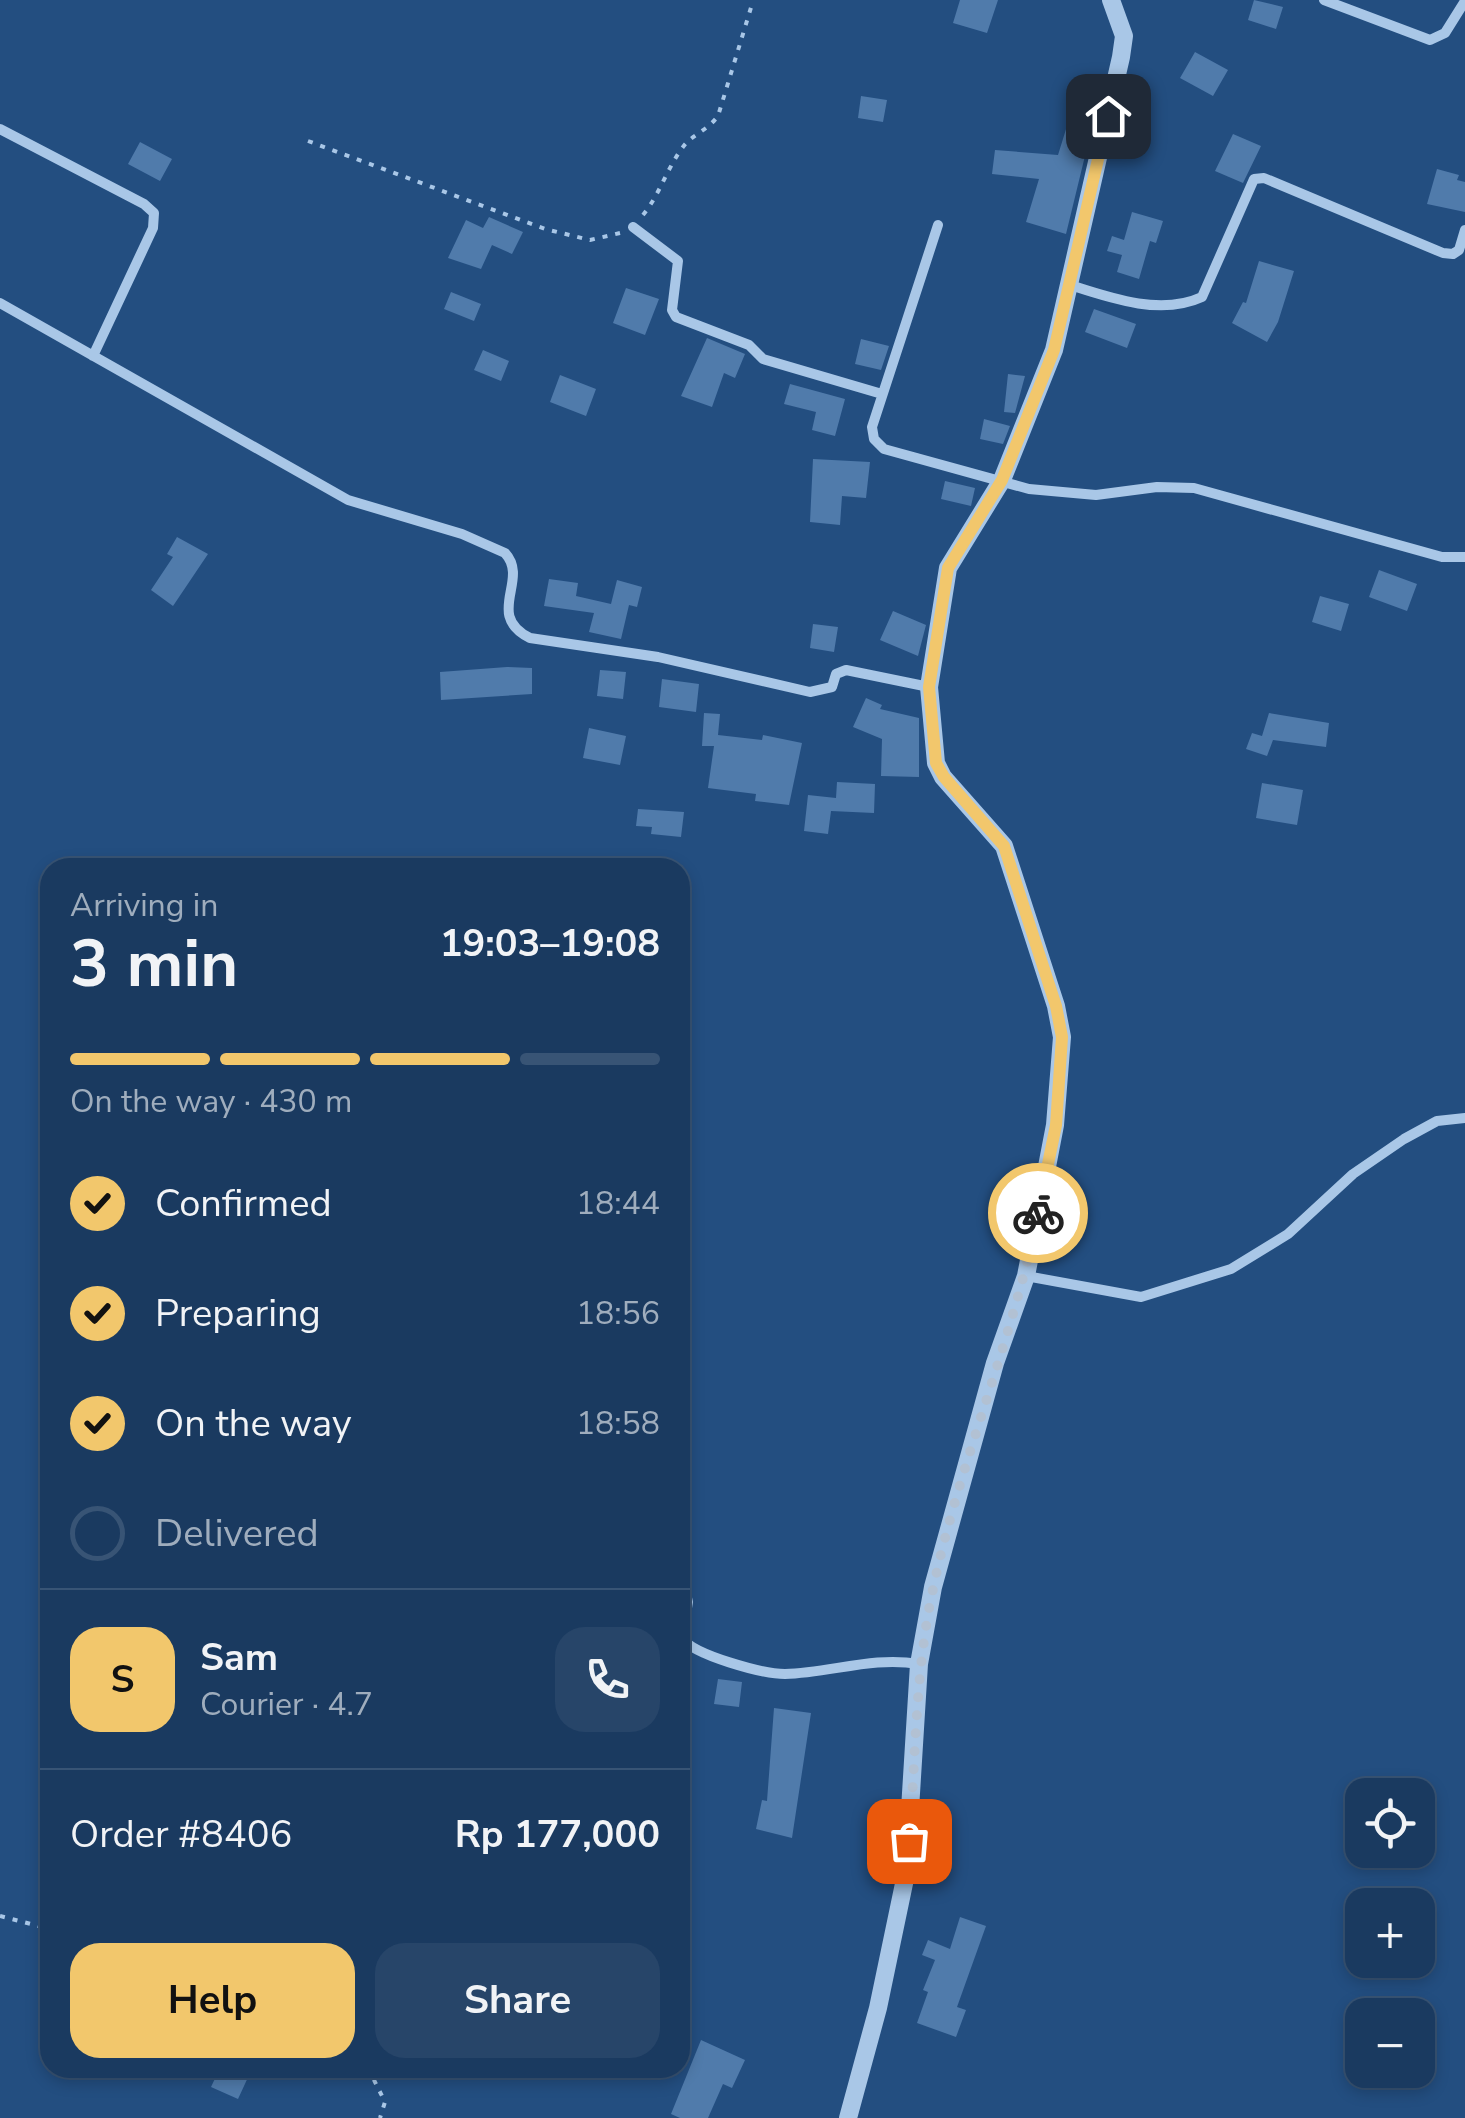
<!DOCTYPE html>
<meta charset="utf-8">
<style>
body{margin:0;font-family:"Nunito Sans",sans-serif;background:#274569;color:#f1f3f6;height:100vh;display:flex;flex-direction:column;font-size:38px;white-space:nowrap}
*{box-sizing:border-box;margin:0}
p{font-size:32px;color:#9fadbd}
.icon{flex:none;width:55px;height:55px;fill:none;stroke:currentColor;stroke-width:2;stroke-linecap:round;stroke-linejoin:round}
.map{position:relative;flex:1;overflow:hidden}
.side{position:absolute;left:40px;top:858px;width:650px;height:1220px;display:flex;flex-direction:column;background:#1a3a60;border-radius:30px;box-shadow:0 5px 15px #0003,0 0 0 2px #385475}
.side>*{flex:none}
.buttons{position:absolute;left:1345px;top:1778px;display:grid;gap:20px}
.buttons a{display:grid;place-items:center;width:90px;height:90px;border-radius:20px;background:#1a3a60;box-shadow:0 5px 15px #0003,0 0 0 2px #385475;font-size:50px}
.pin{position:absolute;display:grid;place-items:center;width:85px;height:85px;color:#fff;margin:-42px;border-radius:20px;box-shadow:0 5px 15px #0006}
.courier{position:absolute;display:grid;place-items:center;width:100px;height:100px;margin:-50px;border:8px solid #f2c76c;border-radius:50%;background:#fff;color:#222;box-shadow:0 2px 12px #0007}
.headline em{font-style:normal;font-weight:700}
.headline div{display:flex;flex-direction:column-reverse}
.headline{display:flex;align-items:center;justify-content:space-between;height:170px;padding:0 30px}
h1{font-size:65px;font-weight:700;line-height:75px}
.bar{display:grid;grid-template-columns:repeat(4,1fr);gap:15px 10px;align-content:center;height:120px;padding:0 30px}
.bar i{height:12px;border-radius:8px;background:#385475}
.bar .on{background:#f2c76c}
.bar p{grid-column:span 4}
.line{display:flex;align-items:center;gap:25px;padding:0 30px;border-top:2px solid #385475}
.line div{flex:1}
.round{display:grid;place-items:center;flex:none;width:105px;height:105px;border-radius:30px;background:#274569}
ol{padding:0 30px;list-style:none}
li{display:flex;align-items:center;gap:30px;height:110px}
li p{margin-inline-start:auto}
li .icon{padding:10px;border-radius:50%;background:#f2c76c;color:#111;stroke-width:4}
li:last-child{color:#9fadbd}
li i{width:55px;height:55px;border:5px solid #385475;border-radius:50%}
.primary-button{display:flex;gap:20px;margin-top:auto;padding:20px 30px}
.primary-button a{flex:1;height:115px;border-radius:30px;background:#f2c76c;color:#111;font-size:40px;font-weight:700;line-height:115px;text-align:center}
.primary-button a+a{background:#274569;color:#f1f3f6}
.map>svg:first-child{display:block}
.building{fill:#507bab}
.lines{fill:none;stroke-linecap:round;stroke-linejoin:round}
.path{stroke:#a9c7e7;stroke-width:4;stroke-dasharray:5 8;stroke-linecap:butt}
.minor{stroke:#a9c7e7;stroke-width:10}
.tertiary{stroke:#a9c7e7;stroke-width:18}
.done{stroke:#b2c1d3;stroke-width:10;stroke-dasharray:0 18}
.route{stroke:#f2c76c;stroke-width:12}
</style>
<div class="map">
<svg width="1465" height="2118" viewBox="0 0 1465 2118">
<rect width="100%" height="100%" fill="#234e80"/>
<path class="building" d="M960 0H998L987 33 953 23Z
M1254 0 1283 7 1276 29 1248 20Z
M1195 52 1228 70 1213 96 1180 78Z
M1080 84 1101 90 1066 234 1026 222 1039 179 992 174 995 150 1058 155Z
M861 96 887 100 883 122 858 118Z
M1233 134 1261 146 1243 183 1215 171Z
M140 142 172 159 160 181 128 164Z
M1437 169 1459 175 1457 180 1465 182V212L1427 204Z
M1132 212 1163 221 1156 243 1150 241 1139 279 1117 272 1122 255 1107 251 1112 236 1124 240Z
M489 217 523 232 512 254 492 245 481 269 448 258 466 220 483 228Z
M1259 261 1294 271 1278 322 1267 342 1232 323 1243 302 1246 303Z
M626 288 659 299 645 335 613 323Z
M451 292 481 304 474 321 444 309Z
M1094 309 1136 324 1127 348 1085 332Z
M707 338 745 354 735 378 724 373 712 407 681 396Z
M861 339 889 346 881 370 855 364Z
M483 350 509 361 501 381 474 370Z
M1008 374 1025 376 1015 413 1004 412Z
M560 375 596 389 586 416 550 402Z
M790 384 845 399 835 436 812 430 816 412 784 404Z
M984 419 1010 426 1003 444 980 439Z
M813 459 870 462 866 498 842 496 840 525 810 522Z
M945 481 975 488 971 506 941 499Z
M177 537 208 554 173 606 151 590 173 557 167 554Z
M1379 570 1417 584 1407 611 1369 597Z
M549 579 578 583 576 596 611 604 617 580 642 587 637 607 629 605 621 639 589 632 594 613 544 606Z
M1320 596 1349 604 1341 631 1312 622Z
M893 611 926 625 918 656 880 640Z
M813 624 838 627 834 652 810 648Z
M507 667 532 668V694L441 700 440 672Z
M600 670 626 672 623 699 597 696Z
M662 679 699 684 696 712 659 707Z
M866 698 882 705 880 709 919 718V777L881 776 882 739 853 727Z
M704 713 720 714 718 735 762 740 763 735 802 743 789 805 755 801 756 794 708 788 714 746H702Z
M1269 713 1329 723 1326 747 1273 740 1267 756 1246 749 1252 733 1262 736Z
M589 728 626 736 620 765 583 758Z
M837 782 875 784 874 813 831 811 828 834 804 831 808 795 836 798Z
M1262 783 1303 790 1297 825 1256 818Z
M638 809 684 812 681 837 651 834 652 827 636 826Z
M718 1679 742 1682 739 1707 714 1704Z
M774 1708 811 1713 792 1838 756 1829 762 1800 767 1801Z
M960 1917 986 1926 957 2007 966 2010 956 2037 917 2023 928 1992 923 1990 935 1960 922 1955 928 1940 950 1949Z
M701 2040 745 2060 732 2088 723 2084 708 2118H680L671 2114Z
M220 2068H238L250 2073 238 2099 211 2087Z"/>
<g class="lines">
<path class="path" d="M308 141 545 229 590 240 620 233
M643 215C660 194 667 168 683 147 690 136 707 131 718 116L753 1
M0 1916 50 1929
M368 2068 385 2102 380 2118"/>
<path class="minor" d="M1324 0 1430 40 1445 33 1465 1
M0 129 144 204 154 213 153 228 93 356
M938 225 872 427 874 439 884 449 1029 489 1096 495 1157 487 1194 488 1442 557H1465
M633 227 678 261 672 310 676 317 749 345 763 359 882 394
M1070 285C1110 298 1161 316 1202 297L1254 179 1264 178 1443 253 1453 254 1459 250 1465 230
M0 303 348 500 462 534 505 553C530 580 484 615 530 638L658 657 810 692 832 687 836 674 846 670 929 687
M1026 1276 1141 1297 1231 1269 1288 1234 1353 1174 1404 1139 1437 1121 1465 1118
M680 1567 688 1602 682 1638C693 1655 763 1674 785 1674 831 1673 872 1656 919 1664"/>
<path class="tertiary" d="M848 2118 878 2008 906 1874 919 1664 933 1587 995 1363 1026 1276 1055 1125 1062 1037 1056 1006 1004 846 943 777 936 763 929 687 948 568 1002 480 1054 350 1121 57 1124 36 1111 0"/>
</g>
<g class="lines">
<path class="done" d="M909 1841C916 1757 915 1672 933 1589 960 1461 1013 1340 1038 1213"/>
<path class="route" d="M1038 1213 1056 1125 1062 1037 1056 1006 1004 846 944 777 936 763 929 687 948 568 1002 480 1054 350 1108 116"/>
</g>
</svg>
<div class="buttons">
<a><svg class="icon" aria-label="locate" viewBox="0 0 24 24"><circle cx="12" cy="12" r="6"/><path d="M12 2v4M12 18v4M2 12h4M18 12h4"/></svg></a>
<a>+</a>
<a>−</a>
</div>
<div class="pin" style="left:909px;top:1841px;background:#ea580c"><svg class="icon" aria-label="bag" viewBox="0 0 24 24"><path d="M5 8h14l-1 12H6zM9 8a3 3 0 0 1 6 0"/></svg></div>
<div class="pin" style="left:1108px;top:116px;background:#1f2937"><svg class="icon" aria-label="home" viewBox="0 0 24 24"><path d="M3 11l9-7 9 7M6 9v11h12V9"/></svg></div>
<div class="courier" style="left:1038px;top:1213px"><svg class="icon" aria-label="bike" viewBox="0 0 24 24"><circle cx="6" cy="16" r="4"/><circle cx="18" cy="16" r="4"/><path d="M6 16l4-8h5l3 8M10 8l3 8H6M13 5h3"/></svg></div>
<section class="side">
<div class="headline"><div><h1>3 min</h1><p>Arriving in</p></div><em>19:03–19:08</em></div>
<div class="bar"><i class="on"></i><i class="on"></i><i class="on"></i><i></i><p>On the way · 430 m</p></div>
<ol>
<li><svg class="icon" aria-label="check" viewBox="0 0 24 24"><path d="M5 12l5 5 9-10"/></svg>Confirmed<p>18:44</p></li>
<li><svg class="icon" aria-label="check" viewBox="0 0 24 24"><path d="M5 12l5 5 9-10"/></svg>Preparing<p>18:56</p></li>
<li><svg class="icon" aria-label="check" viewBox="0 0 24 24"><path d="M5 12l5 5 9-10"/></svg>On the way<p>18:58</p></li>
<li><i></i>Delivered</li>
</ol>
<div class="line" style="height:180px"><b class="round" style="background:#f2c76c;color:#111">S</b><div><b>Sam</b><p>Courier · 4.7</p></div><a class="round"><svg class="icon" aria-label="phone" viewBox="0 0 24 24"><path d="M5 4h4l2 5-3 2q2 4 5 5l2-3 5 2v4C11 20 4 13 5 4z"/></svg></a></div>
<div class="line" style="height:130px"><div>Order #8406</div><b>Rp 177,000</b></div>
<div class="primary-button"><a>Help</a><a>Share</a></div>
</section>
</div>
